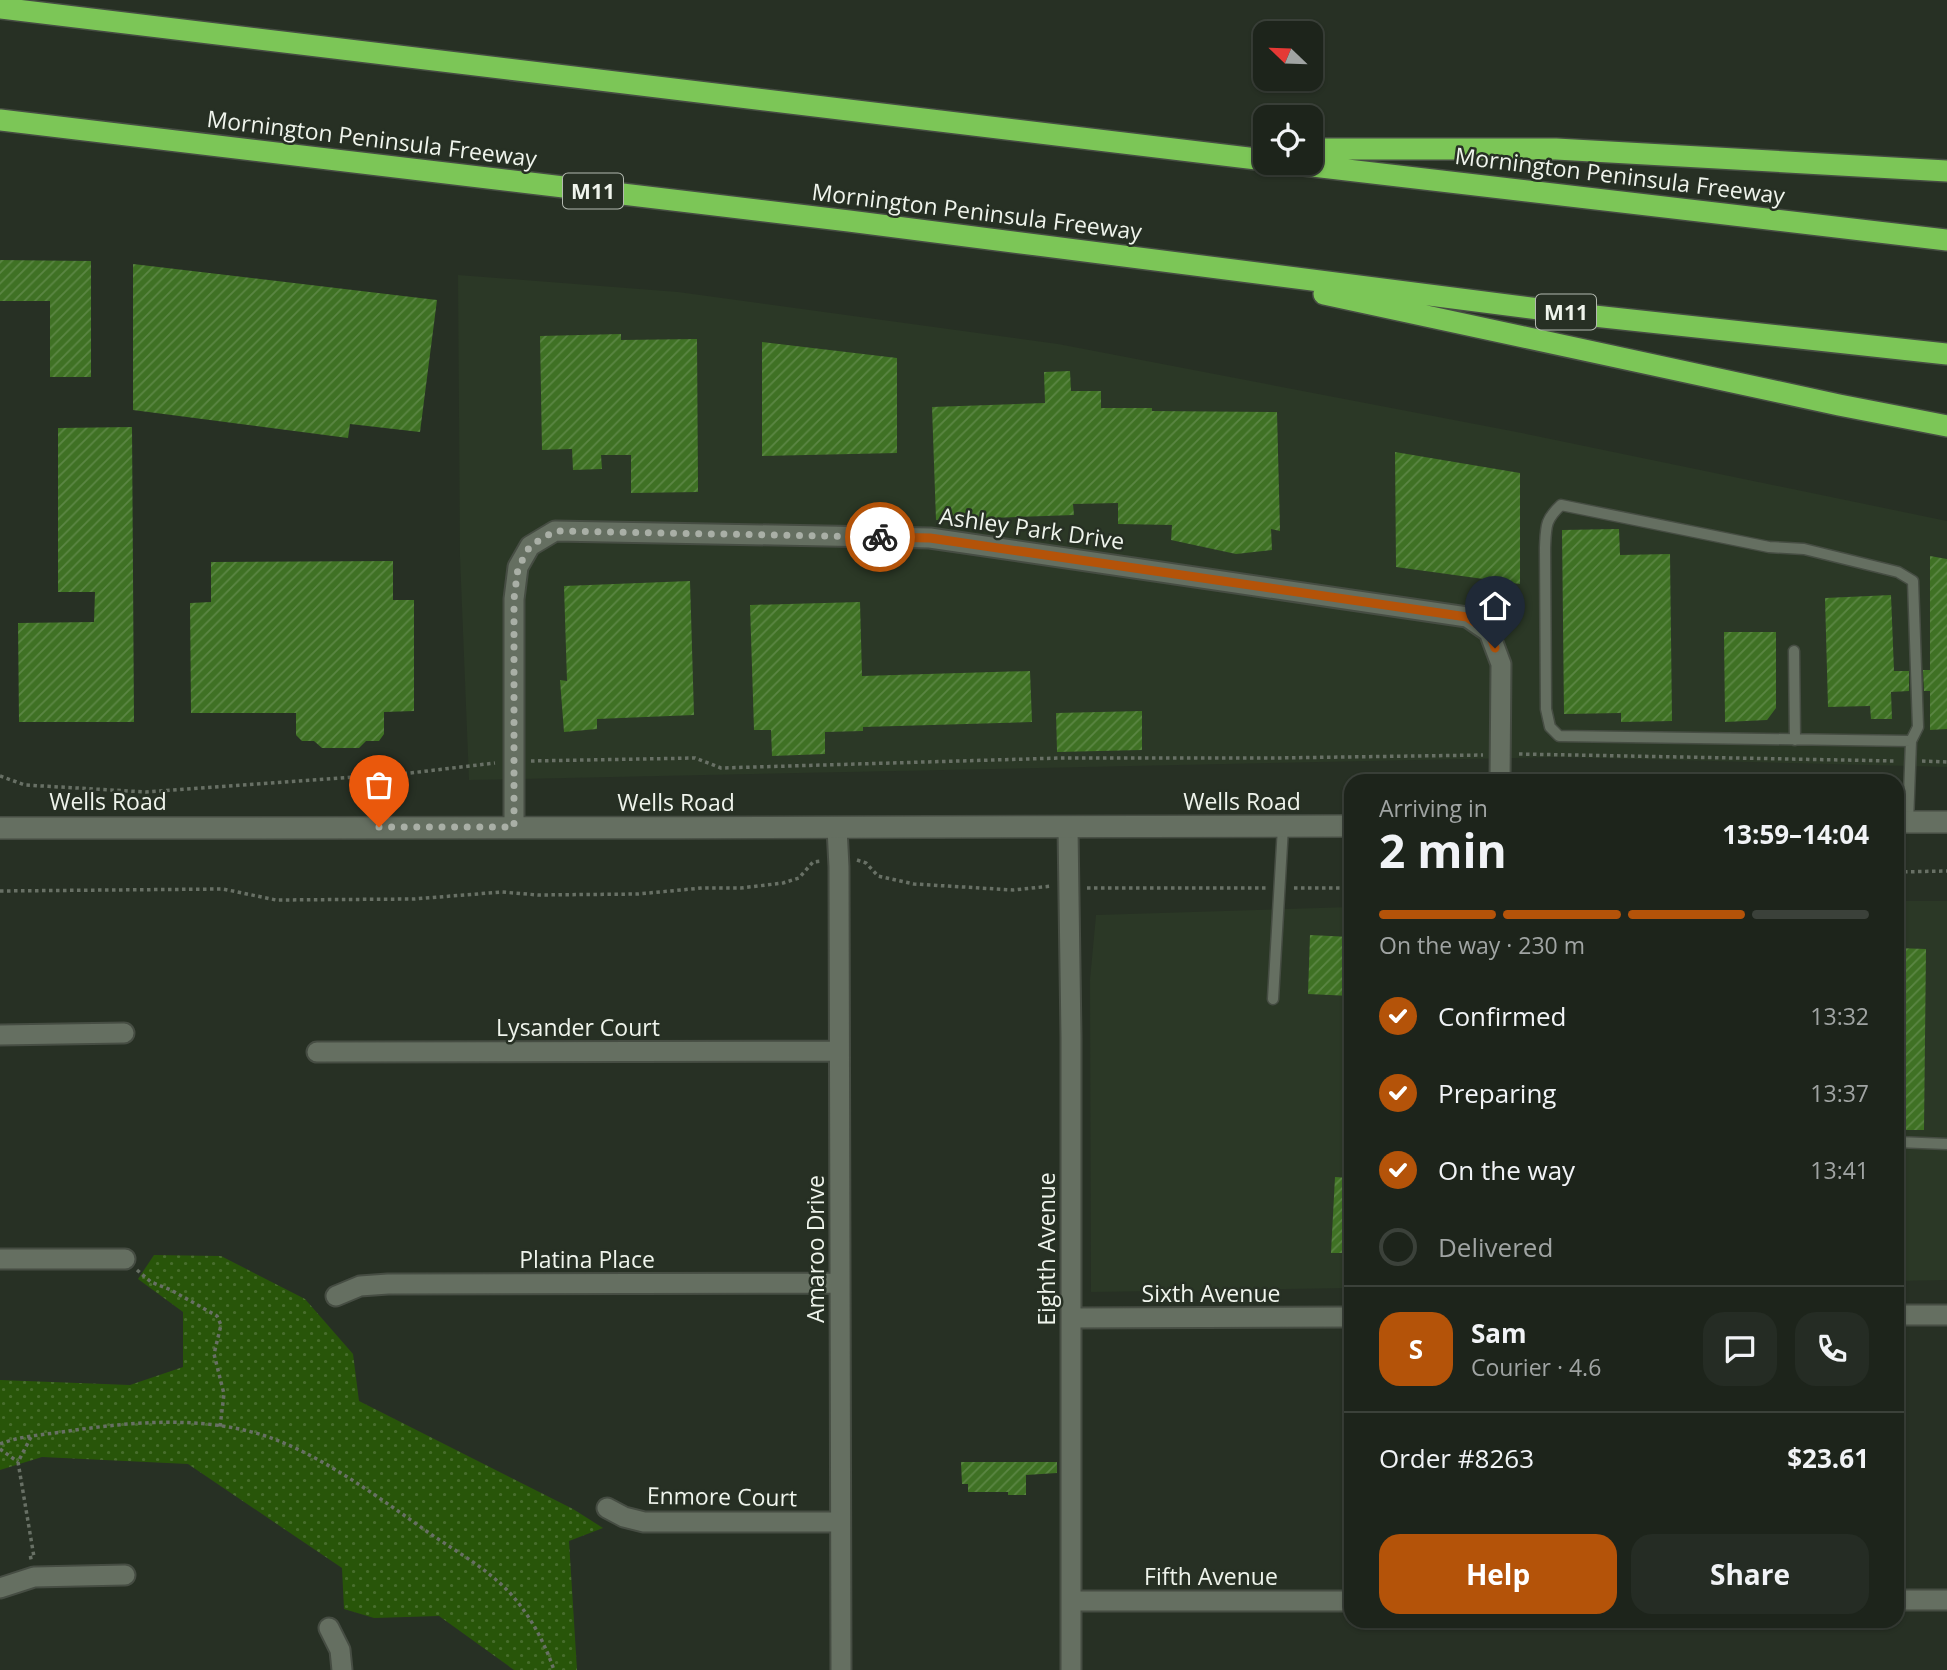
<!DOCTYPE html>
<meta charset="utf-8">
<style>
body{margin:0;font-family:"Open Sans",sans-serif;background:#252c24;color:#f1f3f6;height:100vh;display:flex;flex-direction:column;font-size:26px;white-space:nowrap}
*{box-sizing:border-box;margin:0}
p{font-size:23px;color:#a0a4a3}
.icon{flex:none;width:38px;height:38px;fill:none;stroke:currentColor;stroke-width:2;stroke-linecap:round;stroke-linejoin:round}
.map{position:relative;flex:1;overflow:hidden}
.panel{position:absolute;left:1344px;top:774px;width:560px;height:854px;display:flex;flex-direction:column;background:#1d241b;border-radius:21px;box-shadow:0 2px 5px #0004,0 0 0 2px #3b413a}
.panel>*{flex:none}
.needle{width:46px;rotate:293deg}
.fabs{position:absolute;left:1253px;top:21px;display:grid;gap:14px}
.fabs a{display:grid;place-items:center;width:70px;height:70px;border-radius:14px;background:#1d241b;box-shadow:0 2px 5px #0004,0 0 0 2px #3b413a;font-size:35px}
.pin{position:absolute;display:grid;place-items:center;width:60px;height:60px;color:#fff;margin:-72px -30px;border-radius:50% 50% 50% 0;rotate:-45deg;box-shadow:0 0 7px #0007}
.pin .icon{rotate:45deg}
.courier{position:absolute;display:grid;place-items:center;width:70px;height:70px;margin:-35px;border:5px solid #b45309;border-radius:50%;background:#fff;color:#222;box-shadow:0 2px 9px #0007}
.summary em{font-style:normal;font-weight:700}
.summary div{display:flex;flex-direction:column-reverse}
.summary{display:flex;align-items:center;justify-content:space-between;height:119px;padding:0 35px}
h1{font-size:46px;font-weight:700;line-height:52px}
.bar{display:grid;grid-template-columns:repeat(4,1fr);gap:10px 7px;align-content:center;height:84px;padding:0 35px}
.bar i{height:9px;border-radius:5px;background:#3b413a}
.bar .on{background:#b45309}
.bar p{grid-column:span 4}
.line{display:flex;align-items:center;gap:18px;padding:0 35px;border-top:2px solid #3b413a}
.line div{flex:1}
.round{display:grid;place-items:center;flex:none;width:74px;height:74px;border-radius:21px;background:#252c24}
ol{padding:0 35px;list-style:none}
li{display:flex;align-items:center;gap:21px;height:77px}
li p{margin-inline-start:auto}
li .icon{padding:7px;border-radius:50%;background:#b45309;color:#fff;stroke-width:4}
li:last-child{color:#a0a4a3}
li i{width:38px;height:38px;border:4px solid #3b413a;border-radius:50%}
.primary-button{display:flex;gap:14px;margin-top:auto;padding:14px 35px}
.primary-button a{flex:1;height:80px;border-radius:21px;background:#b45309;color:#fff;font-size:28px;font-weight:700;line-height:80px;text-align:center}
.primary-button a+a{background:#252c24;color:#f1f3f6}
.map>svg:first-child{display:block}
.built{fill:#2b3826}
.park{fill:url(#park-dots)}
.building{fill:url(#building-hatch)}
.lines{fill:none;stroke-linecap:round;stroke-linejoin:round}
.lane-casing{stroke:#464d43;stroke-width:13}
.street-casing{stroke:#464d43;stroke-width:23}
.secondary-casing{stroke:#464d43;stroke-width:24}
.highway-casing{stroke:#464d43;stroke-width:24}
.path{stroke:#687065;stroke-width:3.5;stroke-dasharray:3.5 3.5;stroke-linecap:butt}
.lane{stroke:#656f61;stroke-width:10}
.street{stroke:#656f61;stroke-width:19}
.secondary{stroke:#656f61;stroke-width:21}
.highway{stroke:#7cc657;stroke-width:21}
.done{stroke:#a9afa6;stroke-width:7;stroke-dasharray:0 12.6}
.route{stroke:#b45309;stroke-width:9}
.labels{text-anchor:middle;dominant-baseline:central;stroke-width:5;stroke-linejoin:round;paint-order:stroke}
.shield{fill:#273024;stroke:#b3b9b0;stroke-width:2}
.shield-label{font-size:21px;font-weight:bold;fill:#eff4ec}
.street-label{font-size:23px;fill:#eff4ec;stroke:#273024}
</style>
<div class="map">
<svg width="1947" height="1670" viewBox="0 0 1947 1670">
<defs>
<pattern id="park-dots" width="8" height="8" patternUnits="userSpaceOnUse" patternTransform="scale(1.75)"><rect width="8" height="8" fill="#285509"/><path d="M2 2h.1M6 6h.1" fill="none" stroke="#486e2d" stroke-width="1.8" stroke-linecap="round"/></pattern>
<pattern id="building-hatch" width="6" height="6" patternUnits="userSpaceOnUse" patternTransform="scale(1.75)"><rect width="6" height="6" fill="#3f7124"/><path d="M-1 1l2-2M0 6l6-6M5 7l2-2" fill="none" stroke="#5b8644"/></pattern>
</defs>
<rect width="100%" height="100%" fill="#273024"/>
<path class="built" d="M458 275 678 292 1058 344 1522 433 1947 521V767L1556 757 469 780 460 557Z
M1897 901H1947V1280L1897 1281Z
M1351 907V1288L1091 1292 1090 980 1096 915Z"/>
<path class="park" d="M154 1255 221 1256 305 1299 353 1354 359 1401 573 1509 603 1528 569 1541 577 1670H514L439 1616 374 1618 344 1609 342 1568 188 1464 42 1457 0 1470V1380L130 1385 183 1367V1312L138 1279Z"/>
<path class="building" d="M0 260 91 261V377H50V301H0Z
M133 264 437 300 420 432 350 424 348 438 133 410Z
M621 334V340L697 339 698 492 631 493V455H601L602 469 573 470 572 449 542 450 540 336Z
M762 342 897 358V453L762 456Z
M1070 371 1071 391H1101V408H1152V411L1277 412 1280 531 1271 529 1272 550 1236 554 1171 540 1172 525 1118 524V503L1073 504 1074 515 936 520 932 407 1045 403 1044 372Z
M132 427 134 722H19L18 623 94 622 95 592H58V428Z
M1395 452 1520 473V584L1396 567Z
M1619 529 1620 555 1670 554 1672 721 1621 722V713L1564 714 1562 530Z
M1930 556 1947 559V729L1930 730V691H1924L1923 670H1930Z
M393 561V600H414V711L384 712V734L379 741H366L359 748H322L314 741H302L296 735V713H191L190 603 211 602V562Z
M690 581 694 715 597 719V729L564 732 560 680 567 681 564 586Z
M1891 595 1894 671H1909V691L1891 692 1892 719H1871L1870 706 1828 707 1825 598Z
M860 602 862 676 1030 671 1032 722 863 727V731L825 732V754L772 756 771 730H754L750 605Z
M1724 632H1776V708L1767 720 1725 722Z
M1142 711V750L1057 752 1056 713Z
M1310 935 1351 937V996L1308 994Z
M1897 948 1926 949 1924 1130H1897Z
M1335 1177 1351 1178V1253H1331Z
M961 1462H1057V1473L1026 1475V1495H1008V1492H968V1484H962Z"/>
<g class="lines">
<defs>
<path id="lane" d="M1794 651 1795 740
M1908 822 1911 741 1559 736 1550 727 1546 709 1545 548C1546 526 1545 520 1561 505L1769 547 1804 549 1898 572 1913 581 1918 727 1911 741
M1273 999 1283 827
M1897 1142 1947 1144"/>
<path id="street" d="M514 827V599L518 567 530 546 555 531 930 538 1467 617 1489 632 1501 664 1500 780
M837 828 839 867 841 1670
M1068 828 1071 1037V1670
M0 1035 124 1033
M317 1052 838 1051
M0 1259H125
M336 1296 360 1286 388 1284 840 1283
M1897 1315H1947
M1071 1318 1351 1317
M607 1508 624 1517 644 1522H839
M0 1588 34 1577 125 1575
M1897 1600H1947
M1071 1601H1351
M329 1628 340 1650 342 1670"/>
<path id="secondary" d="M1897 822H1947
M0 828C450 827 901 829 1351 826"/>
<path id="highway" d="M0 8 1265 160
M0 120 849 221 1594 316 1947 354
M1311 149H1556L1947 171
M1287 163 1947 240
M1324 294 1839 405 1947 426"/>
</defs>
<use href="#lane" class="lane-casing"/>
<use href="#street" class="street-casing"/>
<use href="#secondary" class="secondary-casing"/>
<use href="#highway" class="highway-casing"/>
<path class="path" d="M1519 754 1896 761
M531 761 695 758 721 768 1061 758H1275L1483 755
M1922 761 1947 762
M0 776 25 785 146 792 410 773 495 763
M857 860 866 863 878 876 914 884 1013 890 1052 886
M1897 872 1947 871
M1087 888H1268
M1294 888H1351
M0 891 223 889 276 900 414 899 502 892 538 895 638 894 702 888H741L783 883 799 878 813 862 821 861
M137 1270 151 1282 171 1290 217 1316 221 1325 214 1354 224 1394 220 1427
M0 1444C20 1436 41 1435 62 1432 122 1423 188 1416 248 1431 311 1446 379 1498 432 1535 459 1553 487 1569 509 1592 530 1615 544 1641 554 1670
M0 1449 18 1462
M29 1558 34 1557 18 1462 31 1437"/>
<use href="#lane" class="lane"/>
<use href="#street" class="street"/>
<use href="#secondary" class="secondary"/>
<use href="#highway" class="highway"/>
</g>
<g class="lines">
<path class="done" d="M379 827H514V599L518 568 530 546 555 531 880 537"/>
<path class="route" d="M880 537 930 538 1467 617 1489 632 1495 648"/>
</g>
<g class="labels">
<g class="shield">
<rect x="563" y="173.5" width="60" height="35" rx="5"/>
<rect x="1536" y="294.5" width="60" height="35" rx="5"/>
</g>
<g class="shield-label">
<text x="593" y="191">M11</text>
<text x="1566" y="312">M11</text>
</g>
<g class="street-label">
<text transform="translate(372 138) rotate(7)">Mornington Peninsula Freeway</text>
<text transform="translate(1620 175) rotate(7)">Mornington Peninsula Freeway</text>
<text transform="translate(977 211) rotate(7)">Mornington Peninsula Freeway</text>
<text transform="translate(1032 528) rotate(8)">Ashley Park Drive</text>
<text x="108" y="801">Wells Road</text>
<text x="1242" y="801">Wells Road</text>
<text x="676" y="802">Wells Road</text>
<text x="578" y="1027">Lysander Court</text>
<text transform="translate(815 1249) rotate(-90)">Amaroo Drive</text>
<text transform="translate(1046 1249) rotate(-90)">Eighth Avenue</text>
<text x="587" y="1259">Platina Place</text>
<text x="1211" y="1293">Sixth Avenue</text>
<text transform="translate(722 1496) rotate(1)">Enmore Court</text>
<text x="1211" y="1576">Fifth Avenue</text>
</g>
</g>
</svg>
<div class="fabs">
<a><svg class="needle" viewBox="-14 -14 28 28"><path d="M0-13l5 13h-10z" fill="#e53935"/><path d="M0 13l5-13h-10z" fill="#a0a4a3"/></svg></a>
<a><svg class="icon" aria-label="locate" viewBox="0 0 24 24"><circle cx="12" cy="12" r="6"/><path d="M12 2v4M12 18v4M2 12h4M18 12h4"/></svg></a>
</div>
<div class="pin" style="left:379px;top:827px;background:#ea580c"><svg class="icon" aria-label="bag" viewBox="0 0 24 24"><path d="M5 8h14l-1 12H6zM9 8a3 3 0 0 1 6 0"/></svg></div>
<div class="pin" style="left:1495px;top:648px;background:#1f2937"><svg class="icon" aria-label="home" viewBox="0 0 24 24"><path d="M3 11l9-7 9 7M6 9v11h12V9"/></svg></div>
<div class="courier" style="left:880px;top:537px"><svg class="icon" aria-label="bike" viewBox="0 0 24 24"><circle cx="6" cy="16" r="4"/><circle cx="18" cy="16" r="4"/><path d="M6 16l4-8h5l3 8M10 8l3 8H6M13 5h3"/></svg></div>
<section class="panel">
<div class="summary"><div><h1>2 min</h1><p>Arriving in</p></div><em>13:59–14:04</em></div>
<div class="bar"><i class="on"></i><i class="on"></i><i class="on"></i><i></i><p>On the way · 230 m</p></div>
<ol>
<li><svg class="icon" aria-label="check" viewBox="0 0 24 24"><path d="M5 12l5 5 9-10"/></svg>Confirmed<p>13:32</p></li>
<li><svg class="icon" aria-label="check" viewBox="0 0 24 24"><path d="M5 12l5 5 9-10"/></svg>Preparing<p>13:37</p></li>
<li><svg class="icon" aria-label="check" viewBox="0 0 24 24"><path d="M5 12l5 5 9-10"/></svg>On the way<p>13:41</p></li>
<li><i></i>Delivered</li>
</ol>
<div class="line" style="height:126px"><b class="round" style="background:#b45309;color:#fff">S</b><div><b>Sam</b><p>Courier · 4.6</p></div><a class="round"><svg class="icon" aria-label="chat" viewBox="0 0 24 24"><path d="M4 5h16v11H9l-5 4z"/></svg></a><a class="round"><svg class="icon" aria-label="phone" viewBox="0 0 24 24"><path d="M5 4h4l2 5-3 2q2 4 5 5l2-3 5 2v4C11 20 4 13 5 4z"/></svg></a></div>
<div class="line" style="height:91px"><div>Order #8263</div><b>$23.61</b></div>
<div class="primary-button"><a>Help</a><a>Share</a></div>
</section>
</div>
